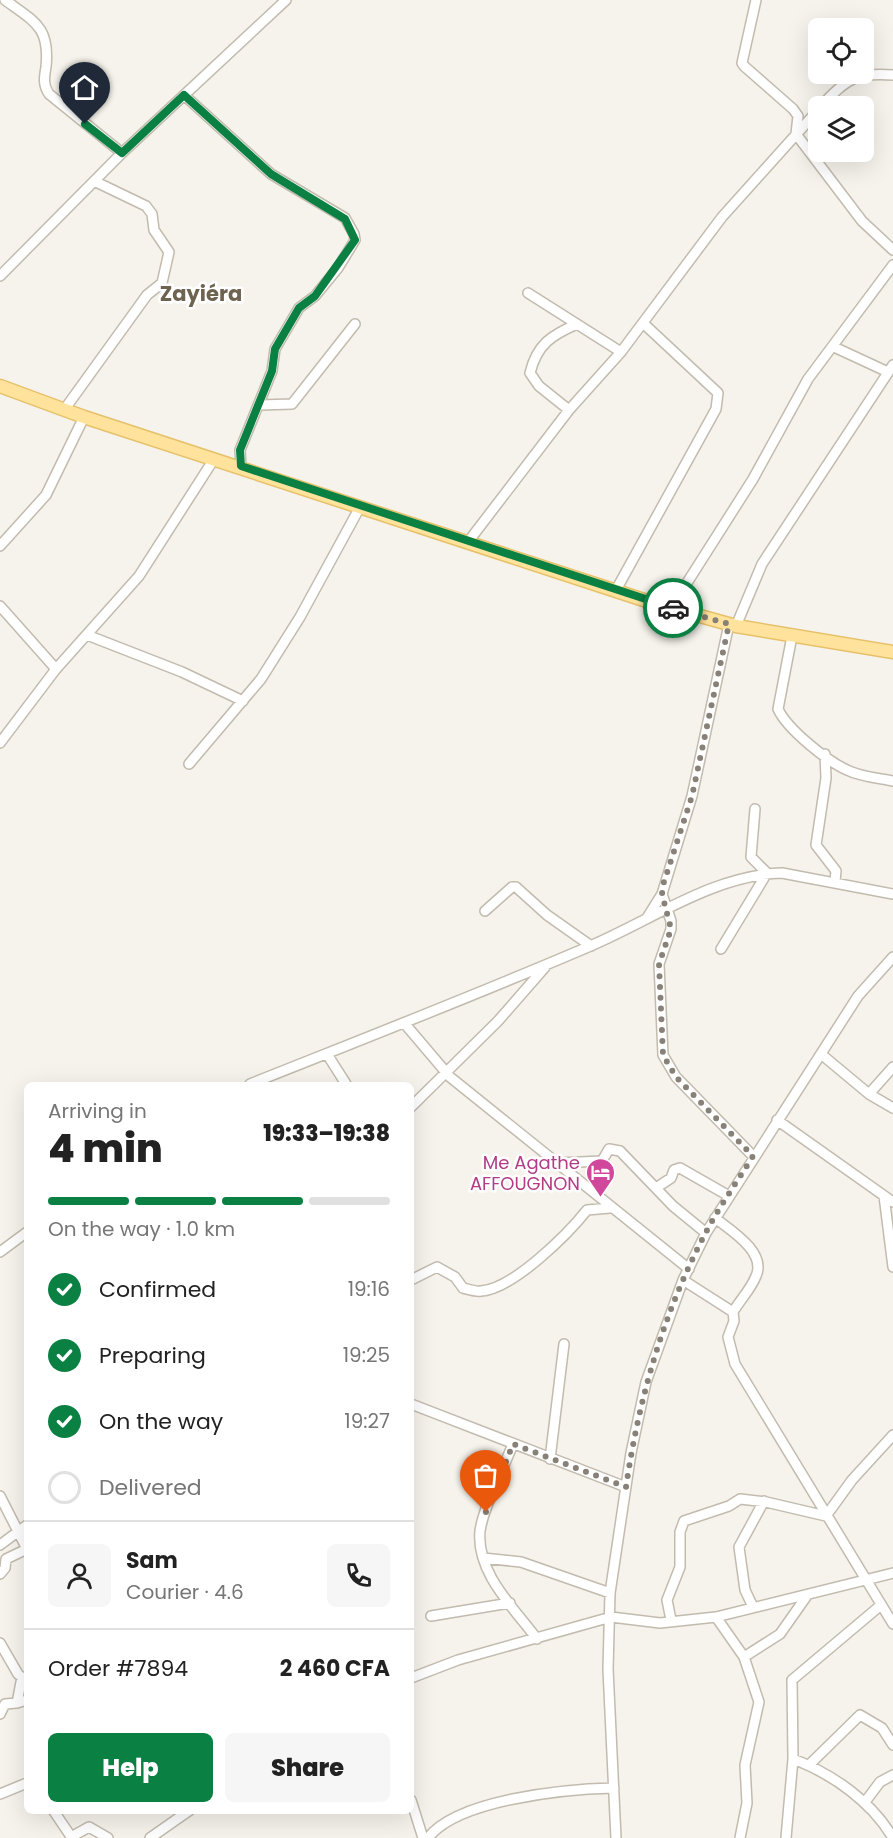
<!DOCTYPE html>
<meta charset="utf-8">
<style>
body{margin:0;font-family:Poppins,sans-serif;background:#f6f6f6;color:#222;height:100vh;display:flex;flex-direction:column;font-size:22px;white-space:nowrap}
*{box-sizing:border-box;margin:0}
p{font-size:20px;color:#767676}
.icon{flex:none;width:33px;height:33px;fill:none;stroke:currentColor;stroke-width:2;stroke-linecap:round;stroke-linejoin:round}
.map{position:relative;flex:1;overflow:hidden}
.details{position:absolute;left:24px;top:1082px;width:390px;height:732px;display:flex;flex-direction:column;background:#fff;border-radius:9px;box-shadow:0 6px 24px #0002}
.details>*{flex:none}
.controls{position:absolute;left:808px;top:18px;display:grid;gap:12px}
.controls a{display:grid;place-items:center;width:66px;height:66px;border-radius:9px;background:#fff;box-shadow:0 6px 24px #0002;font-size:30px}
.pin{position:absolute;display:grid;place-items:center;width:51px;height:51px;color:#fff;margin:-62px -26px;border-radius:50% 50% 50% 0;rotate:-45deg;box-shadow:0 0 6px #0007}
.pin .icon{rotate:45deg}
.courier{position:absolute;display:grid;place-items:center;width:60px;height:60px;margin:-30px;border:4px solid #0b8043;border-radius:50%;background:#fff;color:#222;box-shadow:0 2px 8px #0007}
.head em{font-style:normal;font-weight:800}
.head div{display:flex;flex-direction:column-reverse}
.head{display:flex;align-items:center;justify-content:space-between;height:102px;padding:0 24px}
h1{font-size:39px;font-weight:800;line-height:45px}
.bar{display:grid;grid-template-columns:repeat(4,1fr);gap:9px 6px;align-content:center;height:72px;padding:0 24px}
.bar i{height:8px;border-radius:4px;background:#e0e0e0}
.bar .current{background:#0b8043}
.bar p{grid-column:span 4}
.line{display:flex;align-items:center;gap:15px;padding:0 24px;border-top:2px solid #e0e0e0}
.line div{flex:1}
.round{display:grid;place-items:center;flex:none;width:63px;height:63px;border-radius:9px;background:#f6f6f6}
ol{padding:0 24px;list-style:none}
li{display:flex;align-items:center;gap:18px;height:66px}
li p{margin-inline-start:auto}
li .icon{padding:6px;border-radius:50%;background:#0b8043;color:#fff;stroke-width:4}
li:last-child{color:#767676}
li i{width:33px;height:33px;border:3px solid #e0e0e0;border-radius:50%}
.action{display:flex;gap:12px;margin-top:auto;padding:12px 24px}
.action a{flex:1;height:69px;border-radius:9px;background:#0b8043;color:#fff;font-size:24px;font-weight:800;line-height:69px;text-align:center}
.action a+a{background:#f6f6f6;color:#222}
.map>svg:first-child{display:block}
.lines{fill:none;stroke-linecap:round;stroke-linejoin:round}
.minor-casing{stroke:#c2bbae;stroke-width:12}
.major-casing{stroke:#e6c16a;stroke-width:15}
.minor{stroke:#fff;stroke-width:9}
.major{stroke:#ffe39c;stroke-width:12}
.done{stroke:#878178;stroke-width:6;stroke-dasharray:0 10.8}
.route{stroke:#0b8043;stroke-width:8}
.labels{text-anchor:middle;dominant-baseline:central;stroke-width:5;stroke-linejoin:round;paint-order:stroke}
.hotel-label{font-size:18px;fill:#b23c85;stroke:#fff;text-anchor:end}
.quarter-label{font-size:21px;font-weight:bold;fill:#6e6250;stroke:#fff}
</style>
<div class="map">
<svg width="893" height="1838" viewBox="0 0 893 1838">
<rect width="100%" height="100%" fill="#f6f3ec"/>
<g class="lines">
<defs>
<path id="minor" d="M5 0C35 22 50 27 46 67 44 78 43 85 49 94L122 153
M756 0 742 63 744 66 793 109 798 116 796 134 862 221 893 250
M184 95 271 174 345 218 354 234 355 240 338 268 315 296 299 308 275 349 272 371 240 450 241 467
M821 106C847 79 855 72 893 75
M0 276 122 153 286 0
M528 293 621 352
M834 347 888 372
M260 405 292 404 355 324
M64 410 147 295 162 283 169 252 154 230 152 214 146 206 94 181
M569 410 539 386 530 373C537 344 552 335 577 324
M468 542 569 410 621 352 722 217 819 109
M0 546 46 495 84 417
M616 590 716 409 718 393 643 323
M0 606 56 669
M677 609 685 586 753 479 808 379 893 265
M736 626 762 564 893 365
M87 635 182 672 243 701
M792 636 778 709C787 729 827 761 847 770 861 777 878 778 893 781
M0 743 56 669 139 576 214 459
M825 754 826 778 816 845 836 871 835 881
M189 764 261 679 300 617 360 507
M662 894 671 921V929L659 964 663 1055 676 1077 753 1156
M485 911 512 887H516L547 915 591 946
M647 918 662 894 692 796 729 624
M721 949 767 873 751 857 755 809
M405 1024 450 1077 689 1269
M327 1054 346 1084
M821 1054 869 1094 893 1108
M250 1084C363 1039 476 995 588 947 650 921 713 875 782 873L893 894
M869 1094 893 1067
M411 1107 498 1021 546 966
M777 1120 893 1202
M557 1163 602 1161 609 1149 620 1151 673 1206 706 1233
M656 1188 671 1178 674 1170 680 1168 729 1196
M884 1196 893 1267
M715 1218C730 1230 767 1252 756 1276 751 1289 740 1300 733 1312
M0 1252 27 1232
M411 1280 437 1267 455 1277 463 1288C468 1289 475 1292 481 1291 513 1289 568 1234 587 1210L610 1208
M683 1280 733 1312 734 1321 728 1337 735 1364 893 1624
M411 1404 626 1487
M513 1444C504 1467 483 1508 480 1531 476 1573 514 1608 537 1639
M550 1459 564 1344
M0 1496 27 1549
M0 1545 27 1525
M483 1558 521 1562 610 1593
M0 1574 5 1568 6 1559 27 1549
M753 1607 745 1590 739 1547 764 1501
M431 1616 510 1603
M716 1617 744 1657 759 1702 745 1765 747 1803 740 1838
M671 1620 667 1600 680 1567V1532L684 1521 729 1506 740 1499 766 1502 826 1516 852 1480 893 1435
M0 1643 18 1674 27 1682
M744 1657 780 1634 806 1597
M22 1677 17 1703 27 1700
M411 1678 458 1660 611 1617 660 1623 716 1617 893 1573
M0 1714 5 1704 17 1703
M793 1759C833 1774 872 1802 893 1838
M809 1765 860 1715 882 1728 893 1745
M0 1794 27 1783
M411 1800 423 1838
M865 1802 880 1782 893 1775
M53 1810 72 1838
M71 1837 89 1827 108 1838
M150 1838 190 1810
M428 1838C458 1799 567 1789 614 1788
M616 1838 608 1669 610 1593 631 1453 646 1382 683 1280 706 1233 858 996 893 957
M786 1838 793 1759 792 1680 881 1605"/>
<path id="major" d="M0 386 84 417 653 603 736 626 893 652"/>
</defs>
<use href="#minor" class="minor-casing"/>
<use href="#major" class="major-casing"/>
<use href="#minor" class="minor"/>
<use href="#major" class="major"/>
</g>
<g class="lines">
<path class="done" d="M486 1512 513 1444 626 1487C639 1398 663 1314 705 1234 719 1207 737 1182 753 1156L676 1077 663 1055 659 964 671 929 662 894 663 885 692 796 729 624 673 608"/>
<path class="route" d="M85 124 122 153 184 95 271 174 345 219 355 240 315 296 299 308 275 349 272 371 240 450 241 466 673 608"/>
</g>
<defs>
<symbol id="hotel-pin" viewBox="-11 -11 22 30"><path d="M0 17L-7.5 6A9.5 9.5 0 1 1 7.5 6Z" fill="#d1479c" stroke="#fff"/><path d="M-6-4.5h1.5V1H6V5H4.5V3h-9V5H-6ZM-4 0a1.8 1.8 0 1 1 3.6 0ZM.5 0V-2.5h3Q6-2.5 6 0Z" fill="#fff"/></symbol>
</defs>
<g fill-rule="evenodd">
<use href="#hotel-pin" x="584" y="1156" width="33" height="45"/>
</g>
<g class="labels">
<g class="hotel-label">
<text x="580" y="1162">Me Agathe<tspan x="580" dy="21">AFFOUGNON</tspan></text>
</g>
<g class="quarter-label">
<text x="201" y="293">Zayiéra</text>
</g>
</g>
</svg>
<div class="controls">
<a><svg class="icon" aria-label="locate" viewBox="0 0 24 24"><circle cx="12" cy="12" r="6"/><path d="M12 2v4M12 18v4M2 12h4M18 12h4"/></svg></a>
<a><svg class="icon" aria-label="layers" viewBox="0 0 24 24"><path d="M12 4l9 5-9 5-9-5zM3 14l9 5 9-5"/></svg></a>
</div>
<div class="pin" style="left:486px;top:1512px;background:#ea580c"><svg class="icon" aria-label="bag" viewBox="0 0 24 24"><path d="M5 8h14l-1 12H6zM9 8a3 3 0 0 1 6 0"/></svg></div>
<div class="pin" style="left:85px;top:124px;background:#1f2937"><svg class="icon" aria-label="home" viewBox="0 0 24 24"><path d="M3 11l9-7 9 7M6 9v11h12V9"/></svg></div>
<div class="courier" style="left:673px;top:608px"><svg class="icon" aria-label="car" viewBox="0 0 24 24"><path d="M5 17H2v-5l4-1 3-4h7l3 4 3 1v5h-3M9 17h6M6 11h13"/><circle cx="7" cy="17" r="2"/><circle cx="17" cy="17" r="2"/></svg></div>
<section class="details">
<div class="head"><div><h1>4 min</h1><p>Arriving in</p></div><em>19:33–19:38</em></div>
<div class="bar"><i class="current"></i><i class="current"></i><i class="current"></i><i></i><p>On the way · 1.0 km</p></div>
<ol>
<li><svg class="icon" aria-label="check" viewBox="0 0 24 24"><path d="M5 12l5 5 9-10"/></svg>Confirmed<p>19:16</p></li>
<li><svg class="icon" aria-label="check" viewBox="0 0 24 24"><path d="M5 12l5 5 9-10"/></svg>Preparing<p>19:25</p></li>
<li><svg class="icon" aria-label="check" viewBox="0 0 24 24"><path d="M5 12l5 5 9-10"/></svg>On the way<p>19:27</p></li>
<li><i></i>Delivered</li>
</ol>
<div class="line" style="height:108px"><a class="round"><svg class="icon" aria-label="person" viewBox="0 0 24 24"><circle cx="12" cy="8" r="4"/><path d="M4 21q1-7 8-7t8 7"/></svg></a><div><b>Sam</b><p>Courier · 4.6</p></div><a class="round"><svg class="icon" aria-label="phone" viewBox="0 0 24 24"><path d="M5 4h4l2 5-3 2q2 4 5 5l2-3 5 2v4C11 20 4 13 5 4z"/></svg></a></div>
<div class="line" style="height:78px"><div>Order #7894</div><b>2 460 CFA</b></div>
<div class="action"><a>Help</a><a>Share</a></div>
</section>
</div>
